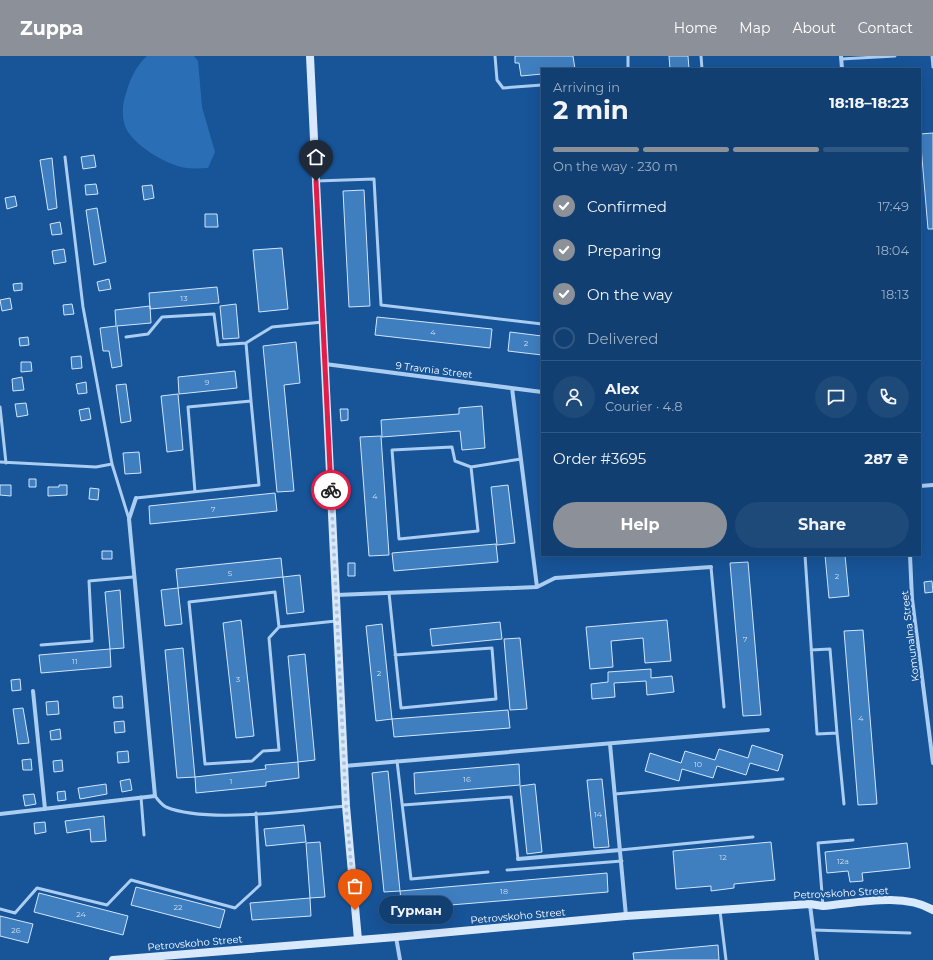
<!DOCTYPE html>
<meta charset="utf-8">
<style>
body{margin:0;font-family:Montserrat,sans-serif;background:#1e4a7a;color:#f1f3f6;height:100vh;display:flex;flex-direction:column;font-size:15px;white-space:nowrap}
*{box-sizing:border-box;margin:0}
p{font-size:13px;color:#9cafc4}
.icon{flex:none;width:22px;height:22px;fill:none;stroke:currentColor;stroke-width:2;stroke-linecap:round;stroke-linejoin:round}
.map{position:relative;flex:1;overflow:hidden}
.panel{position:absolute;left:541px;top:12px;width:380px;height:488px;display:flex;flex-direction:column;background:#113f72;border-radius:0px;box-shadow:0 4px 16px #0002,0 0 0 1px #305884}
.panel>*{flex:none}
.pin{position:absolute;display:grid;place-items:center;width:34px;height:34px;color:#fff;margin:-41px -17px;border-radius:50% 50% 50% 0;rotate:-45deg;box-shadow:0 0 4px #0007}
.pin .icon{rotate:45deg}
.courier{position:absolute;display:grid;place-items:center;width:40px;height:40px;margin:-20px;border:3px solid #e11d48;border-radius:50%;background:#fff;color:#222;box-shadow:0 1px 5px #0007}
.bubble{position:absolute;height:28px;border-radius:14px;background:#113f72;box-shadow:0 4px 16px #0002,0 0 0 1px #305884;font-size:13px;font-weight:700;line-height:28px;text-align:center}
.head em{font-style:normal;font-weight:700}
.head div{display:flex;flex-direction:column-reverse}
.head{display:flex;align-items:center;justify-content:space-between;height:68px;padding:0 12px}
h1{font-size:26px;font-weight:700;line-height:30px}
.bar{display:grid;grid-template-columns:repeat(4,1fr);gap:6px 4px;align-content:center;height:48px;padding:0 12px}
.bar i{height:5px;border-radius:3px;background:#305884}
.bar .selected{background:#8c9099}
.bar p{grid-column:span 4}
.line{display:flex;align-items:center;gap:10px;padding:0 12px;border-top:1px solid #305884}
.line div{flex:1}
.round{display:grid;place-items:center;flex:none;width:42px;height:42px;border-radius:21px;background:#1e4a7a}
ol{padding:0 12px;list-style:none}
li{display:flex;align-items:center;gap:12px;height:44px}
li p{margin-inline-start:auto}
li .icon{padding:4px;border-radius:50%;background:#8c9099;color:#fff;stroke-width:4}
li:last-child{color:#9cafc4}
li i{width:22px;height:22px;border:2px solid #305884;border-radius:50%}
.primary-button{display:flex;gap:8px;margin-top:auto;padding:8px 12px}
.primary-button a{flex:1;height:46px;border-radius:24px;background:#8c9099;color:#fff;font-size:16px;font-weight:700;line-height:46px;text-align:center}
.primary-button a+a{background:#1e4a7a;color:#f1f3f6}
header{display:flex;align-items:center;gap:24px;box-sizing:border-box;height:56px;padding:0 20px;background:#8c9099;color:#fff}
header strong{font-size:19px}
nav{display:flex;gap:22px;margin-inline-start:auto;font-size:14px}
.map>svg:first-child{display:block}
.green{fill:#2a6fb6}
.building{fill:#3f7ebf;stroke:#d1e6fc}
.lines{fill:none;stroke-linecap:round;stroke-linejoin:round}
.lane{stroke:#aacdf1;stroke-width:3}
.street{stroke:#aacdf1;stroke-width:4}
.secondary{stroke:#d9e9fc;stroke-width:8}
.done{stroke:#aec3db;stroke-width:4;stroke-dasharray:0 7.2}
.route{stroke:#e11d48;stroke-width:5}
.labels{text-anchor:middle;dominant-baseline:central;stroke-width:4;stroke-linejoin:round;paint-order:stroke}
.number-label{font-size:8px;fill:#cfdfef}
.street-label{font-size:10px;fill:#fff;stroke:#175498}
</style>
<header>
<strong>Zuppa</strong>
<nav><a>Home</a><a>Map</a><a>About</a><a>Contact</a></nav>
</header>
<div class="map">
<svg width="933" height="904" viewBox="0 0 933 904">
<rect width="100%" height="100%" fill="#175498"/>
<path class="green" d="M147 0H194L198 5 202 51 215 96 208 112C201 112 194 113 187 112 168 110 132 89 125 70 121 57 123 46 127 34 131 21 137 9 147 0Z"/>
<path class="building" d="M515 0H573L575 13H542V18L521 20 519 7H515Z
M669 0H688L689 13H670Z
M933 77V173H928L920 78Z
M94 99 96 111 83 113 81 101Z
M52 102 57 152 48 154 40 104Z
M96 128 98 138 86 139 85 129Z
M152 129 154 142 144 144 142 130Z
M364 134 370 250 349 251 343 135Z
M15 140 17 150 7 153 5 142Z
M97 152 106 206 94 209 86 154Z
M205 158H217L218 171H205Z
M60 166 62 178 52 179 50 168Z
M282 192 288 253 259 256 253 194Z
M64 193 66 206 54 208 52 195Z
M109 223 111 233 99 235 97 226Z
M22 227V234L14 235 13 228Z
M217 231 219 247 150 253 149 237Z
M10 242 12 253 2 255 0 244Z
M72 248 74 258 64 259 63 249Z
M236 248 239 282 223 283 220 250Z
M150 250 151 267 117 270 122 310 112 312 109 295H103L100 272 116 270 115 254Z
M377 261 492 273 490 292 375 279Z
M510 276 542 280V299L508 295Z
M28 281 29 289 20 290 19 282Z
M296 286 300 327 284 329 294 435 277 436 263 290Z
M81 300 82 312 72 313 71 301Z
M21 306H31L32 315 21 316Z
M235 315 237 332 179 338 178 321Z
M22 321 24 334 13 335 12 323Z
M86 326 87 337 78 338 76 328Z
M126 328 131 365 121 367 116 329Z
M178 338 183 394 167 396 161 340Z
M26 347 28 359 17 361 15 348Z
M482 350 485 392 462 394 460 375 382 381 381 364 459 358V352Z
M89 352 91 363 81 365 79 354Z
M340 353H348V364L341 365Z
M381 380 389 499 369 500 360 381Z
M139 396 141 417 125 418 123 397Z
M29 423H36V431H29Z
M0 429H11V440L0 439Z
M59 429H67V439L48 440V431H59Z
M508 429 515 487 497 489 491 431Z
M90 432 99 433 98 444 89 443Z
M275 437 277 455 150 468 149 450Z
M496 488 498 506 394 515 392 497Z
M102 495H112V503H102Z
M825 499H845L849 540 829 542Z
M281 502 283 521 178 532 176 513Z
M748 506 761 659 743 660 730 507Z
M348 507H355V520H348Z
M300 519 304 556 287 558 283 521Z
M932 525 933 536 925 537 924 526Z
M178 532 182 568 165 570 161 534Z
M120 534 124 592 110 593 105 536Z
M241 564 254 680 236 682 223 567Z
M667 564 671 605 645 607 643 582 611 585 613 611 590 613 586 571Z
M500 566 502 583 432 590 430 573Z
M382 568 392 663 376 665 366 570Z
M863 574 877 748 858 749 844 575Z
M520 582 527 653 510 654 504 583Z
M183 592 195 721 177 722 165 594Z
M110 593 111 611 41 617 39 599Z
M305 598 315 704 298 706 288 600Z
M651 613V622L672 620 674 636 647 639 646 625 614 627 615 641 592 643 591 628 608 626V616Z
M20 623 21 634 12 635 11 624Z
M122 640 123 652H114L113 641Z
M58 645 59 658 47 659 46 646Z
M23 652 29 687 18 688 13 653Z
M508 654 510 672 394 681 392 663Z
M124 665 125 676 115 677 114 666Z
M60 673 61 683 51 684 50 675Z
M752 689 783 699 778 715 750 707 746 719 717 710 713 722 682 713 679 725 645 715 650 697 681 707 685 695 715 704 719 693 748 702Z
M128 695 129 706 118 707 117 696Z
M31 703 32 714H23L22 704Z
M62 704 63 715 54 716 53 705Z
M298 706 299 722 266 726V730L196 737 195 721 266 713 265 709Z
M519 708 520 729 415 738 414 717Z
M388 715 400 835 384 836 372 717Z
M130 723 132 734 122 736 120 725Z
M602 723 609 791 594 792 587 724Z
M106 728 107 738 80 743 78 732Z
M535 728 542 796 527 798 520 730Z
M65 735 66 744 58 745 57 736Z
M34 738 36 748 25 750 23 739Z
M104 760 106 785 91 786 90 773 67 777 65 765Z
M45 766 46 776 35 778 34 767Z
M304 769 306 786 266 790 264 773Z
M320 786 325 841 310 842 306 787Z
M771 786 775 824 734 828V832L711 835V830L676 833 673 795Z
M907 787 910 812 862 817 863 825 850 826 848 815 827 817 825 796Z
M607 817 608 836 402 853 400 835Z
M136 831 225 854 220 872 131 849Z
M39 837 128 860 123 879 34 856Z
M310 842 311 860 252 864 250 847Z
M0 860 33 868 28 887 0 880Z
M718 889 719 904H634L633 897Z"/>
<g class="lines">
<path class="lane" d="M495 0 497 24 503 32 542 29
M628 0V13
M701 0 702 13
M932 0 933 11
M841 3 895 0
M65 101 83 251 112 408 129 463
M316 125 374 123 381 249 542 268
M126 281 148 278 162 261 214 258 218 289 246 287
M251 345 246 287 272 271 323 266
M0 351 6 407
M0 406 96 411 112 408
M471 411 455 405 452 391 392 394 399 483 478 475 471 411 521 403
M136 442 259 429 251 345 188 351 195 436
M805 499 817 678 837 677 830 593 811 594
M711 511 724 651
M389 537 401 652 496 643 492 592 395 599
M279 571 269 582 279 694 263 695 252 705 205 708 189 546 275 536 279 571 336 565
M41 589 92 585 89 525 133 521
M837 677 844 748
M397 705 411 823 488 816
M615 738 783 723
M155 740C158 744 162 749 166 751 207 768 299 754 346 750
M141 741 144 779
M403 749 511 741 518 803
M620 794 753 781
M507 814 622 805
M823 850 818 787 853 784
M0 853 15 857 37 832 107 849 131 824 235 852 260 829 256 757
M720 855 726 904
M813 874 910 877"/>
<path class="street" d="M841 0 842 13
M325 308 542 336
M920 430 933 429
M910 499 912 543 933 707
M537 531 555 522 711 511
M336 539 537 531 512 332
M33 635 45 753
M610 688 626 860
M344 710 768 674
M0 758 155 740 129 463 136 442
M518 803 620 794
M810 849 817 904
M396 881 400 904"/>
<path class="secondary" d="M310 0 346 750 358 884
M113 904 396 881 626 860 810 848 823 850C856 847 904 836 933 854"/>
</g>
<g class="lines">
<path class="done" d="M331 434 346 750 355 854"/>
<path class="route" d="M316 125 331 434"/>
</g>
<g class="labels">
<g class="number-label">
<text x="184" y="242">13</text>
<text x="433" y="276">4</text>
<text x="526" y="287">2</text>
<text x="207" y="326">9</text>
<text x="375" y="440">4</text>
<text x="213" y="453">7</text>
<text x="230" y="517">5</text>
<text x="837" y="520">2</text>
<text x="745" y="583">7</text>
<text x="75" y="605">11</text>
<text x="379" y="617">2</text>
<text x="238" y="623">3</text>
<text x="861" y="662">4</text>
<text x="698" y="708">10</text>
<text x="467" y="723">16</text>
<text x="231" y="725">1</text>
<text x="598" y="758">14</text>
<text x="723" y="801">12</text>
<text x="843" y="805">12а</text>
<text x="504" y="835">18</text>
<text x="178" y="851">22</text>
<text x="81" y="858">24</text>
<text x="16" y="874">26</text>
</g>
<g class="street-label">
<text transform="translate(434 314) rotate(7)">9 Travnia Street</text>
<text transform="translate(910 580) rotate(-97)">Komunalna Street</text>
<text transform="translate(841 837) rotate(-3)">Petrovskoho Street</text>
<text transform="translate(518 860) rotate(-5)">Petrovskoho Street</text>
<text transform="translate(195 887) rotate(-5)">Petrovskoho Street</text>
</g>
</g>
</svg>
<div class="pin" style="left:355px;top:854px;background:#ea580c"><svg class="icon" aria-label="bag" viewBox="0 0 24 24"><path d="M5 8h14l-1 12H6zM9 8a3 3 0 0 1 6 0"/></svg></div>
<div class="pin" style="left:316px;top:125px;background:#1f2937"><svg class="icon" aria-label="home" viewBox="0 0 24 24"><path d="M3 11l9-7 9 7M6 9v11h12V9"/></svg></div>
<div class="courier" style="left:331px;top:434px"><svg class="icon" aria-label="bike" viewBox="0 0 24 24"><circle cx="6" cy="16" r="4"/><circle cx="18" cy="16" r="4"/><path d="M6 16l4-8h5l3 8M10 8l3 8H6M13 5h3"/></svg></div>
<div class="bubble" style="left:379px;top:840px;width:74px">Гурман</div>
<section class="panel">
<div class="head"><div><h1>2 min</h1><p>Arriving in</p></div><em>18:18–18:23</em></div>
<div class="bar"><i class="selected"></i><i class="selected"></i><i class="selected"></i><i></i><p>On the way · 230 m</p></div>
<ol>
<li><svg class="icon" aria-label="check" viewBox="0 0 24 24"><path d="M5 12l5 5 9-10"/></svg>Confirmed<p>17:49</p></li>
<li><svg class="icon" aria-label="check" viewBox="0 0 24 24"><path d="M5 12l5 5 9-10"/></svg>Preparing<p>18:04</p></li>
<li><svg class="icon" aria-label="check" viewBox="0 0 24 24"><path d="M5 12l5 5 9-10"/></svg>On the way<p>18:13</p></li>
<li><i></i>Delivered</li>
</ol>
<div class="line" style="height:72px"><a class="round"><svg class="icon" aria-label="person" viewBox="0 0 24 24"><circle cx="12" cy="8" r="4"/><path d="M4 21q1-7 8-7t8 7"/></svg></a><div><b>Alex</b><p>Courier · 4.8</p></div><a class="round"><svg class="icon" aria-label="chat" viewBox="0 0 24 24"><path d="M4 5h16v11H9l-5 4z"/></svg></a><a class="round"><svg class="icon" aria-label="phone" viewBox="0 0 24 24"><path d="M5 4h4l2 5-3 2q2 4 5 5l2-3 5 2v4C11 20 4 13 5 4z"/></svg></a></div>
<div class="line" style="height:52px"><div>Order #3695</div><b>287 ₴</b></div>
<div class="primary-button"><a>Help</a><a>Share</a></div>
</section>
</div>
